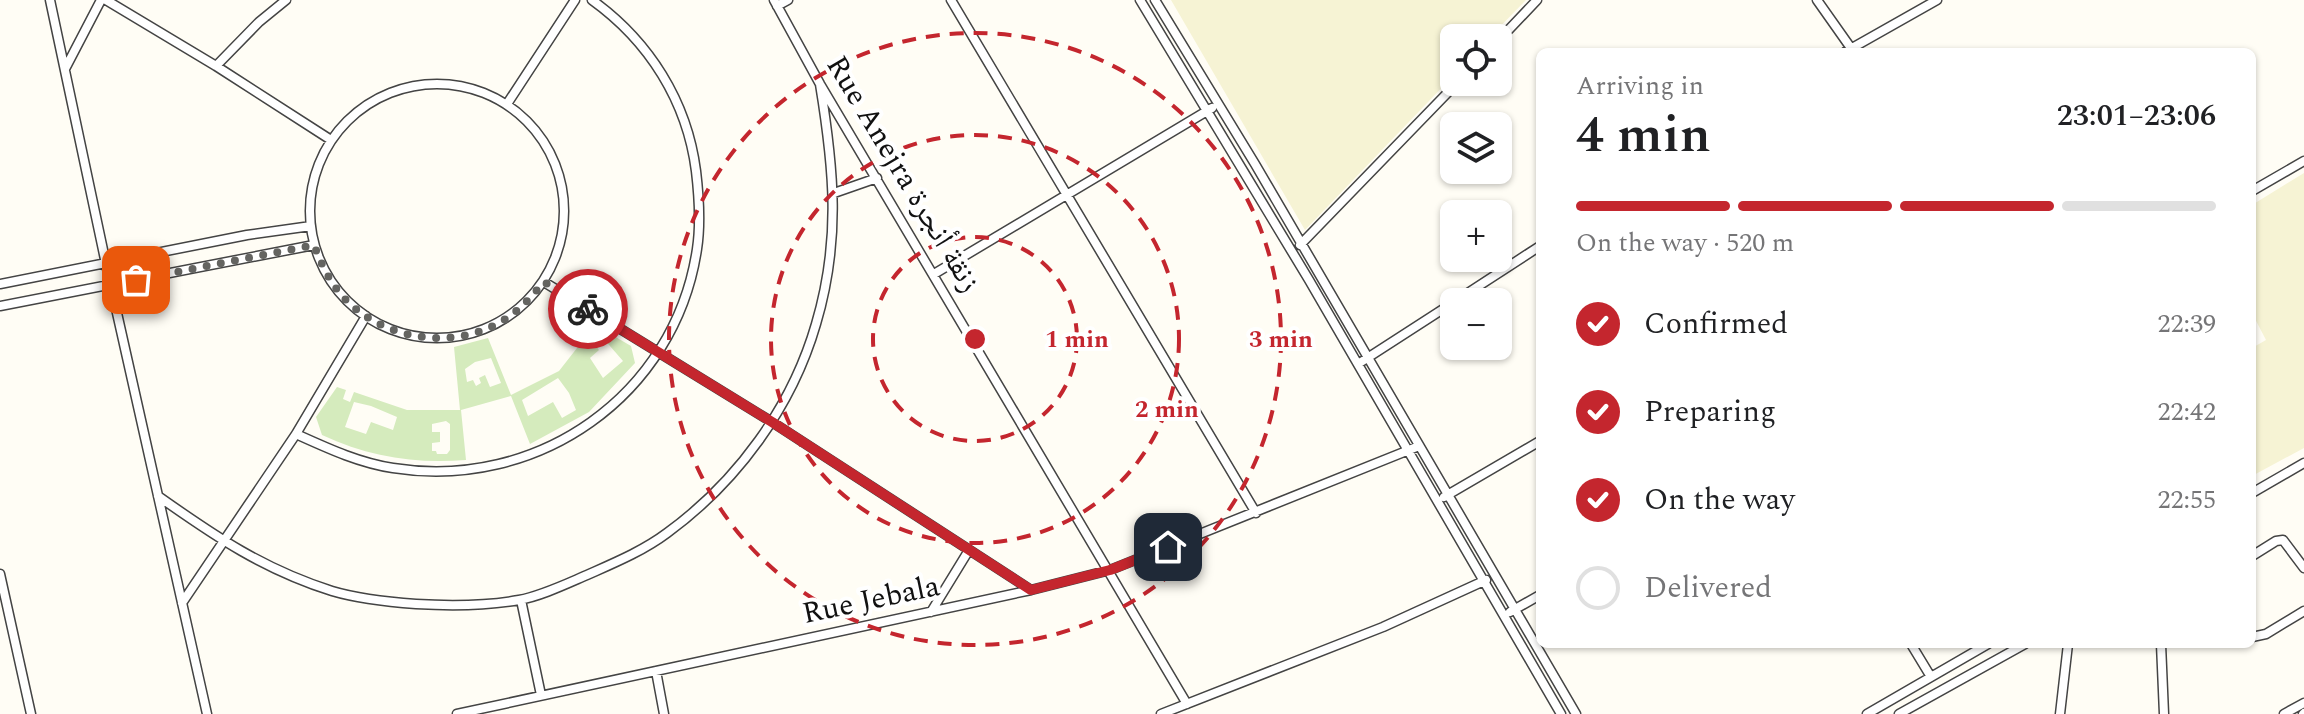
<!DOCTYPE html>
<meta charset="utf-8">
<style>
body{margin:0;font-family:Spectral,"Noto Naskh Arabic",serif;background:#f2f2f2;color:#202124;height:100vh;display:flex;flex-direction:column;font-size:30px;white-space:nowrap}
*{box-sizing:border-box;margin:0}
p{font-size:26px;color:#757577}
.icon{flex:none;width:44px;height:44px;fill:none;stroke:currentColor;stroke-width:2;stroke-linecap:round;stroke-linejoin:round}
.map{position:relative;flex:1;overflow:hidden}
.sheet{position:absolute;left:1536px;top:48px;width:720px;height:600px;display:flex;flex-direction:column;background:#fff;border-radius:12px;box-shadow:0 2px 6px #0004}
.sheet>*{flex:none}
.controls{position:absolute;left:1440px;top:24px;display:grid;gap:16px}
.controls a{display:grid;place-items:center;width:72px;height:72px;border-radius:12px;background:#fff;box-shadow:0 2px 6px #0004;font-size:40px}
.pin{position:absolute;display:grid;place-items:center;width:68px;height:68px;color:#fff;margin:-34px;border-radius:16px;box-shadow:0 4px 12px #0006}
.courier{position:absolute;display:grid;place-items:center;width:80px;height:80px;margin:-40px;border:6px solid #c4262e;border-radius:50%;background:#fff;color:#222;box-shadow:0 2px 10px #0007}
.summary em{font-style:normal;font-weight:600}
.summary div{display:flex;flex-direction:column-reverse}
.summary{display:flex;align-items:center;justify-content:space-between;height:136px;padding:0 40px}
h1{font-size:52px;font-weight:600;line-height:60px}
.bar{display:grid;grid-template-columns:repeat(4,1fr);gap:12px 8px;align-content:center;height:96px;padding:0 40px}
.bar i{height:10px;border-radius:6px;background:#e0e0e0}
.bar .current{background:#c4262e}
.bar p{grid-column:span 4}
ol{padding:0 40px;list-style:none}
li{display:flex;align-items:center;gap:24px;height:88px}
li p{margin-inline-start:auto}
li .icon{padding:8px;border-radius:50%;background:#c4262e;color:#fff;stroke-width:4}
li:last-child{color:#757577}
li i{width:44px;height:44px;border:4px solid #e0e0e0;border-radius:50%}
.map>svg:first-child{display:block}
.farmland{fill:#f6f3d4}
.green{fill:#d5ebbd;fill-rule:evenodd}
.lines{fill:none;stroke-linecap:round;stroke-linejoin:round}
.minor-casing{stroke:#444;stroke-width:11}
.minor{stroke:#fff;stroke-width:8}
.done{stroke:#646461;stroke-width:8;stroke-dasharray:0 14.4}
.route{stroke:#c4262e;stroke-width:10}
.ring{fill:none;stroke:#c4262e;stroke-width:4;stroke-dasharray:14 10}
.labels{text-anchor:middle;dominant-baseline:central;stroke-width:8;stroke-linejoin:round;paint-order:stroke}
.street-label{font-size:30px;fill:#111;stroke:#fff}
.centre{fill:#c4262e;stroke:#fff;stroke-width:4}
.ring-label{font-size:24px;text-anchor:middle;font-weight:bold;fill:#c4262e;stroke:#fff;stroke-width:8;stroke-linejoin:round;paint-order:stroke}
</style>
<div class="map">
<svg width="2304" height="714" viewBox="0 0 2304 714">
<rect width="100%" height="100%" fill="#fffdf5"/>
<path class="farmland" d="M1171 0H1526L1489 38H1454V75L1305 230Z
M2304 173V448L2252 476V348L2266 340 2252 313V205Z"/>
<path class="green" d="M595 325 631 346 635 363 589 412 530 444 511 396 461 410 466 460C415 464 369 457 322 435L316 417 337 387 346 390 343 399 350 402 354 392 407 410H460L454 347 488 338 511 395 559 371ZM603 338 623 361 603 378 590 358 599 350 595 345ZM491 358 501 383 490 387 485 375 479 378 481 383 476 386 473 380 467 382 465 369 475 362ZM558 378 569 393 576 410 562 418 553 402 528 416 522 400ZM354 402 371 406 397 417 393 430 371 422 366 434 345 427ZM446 421 450 424V450L447 454H437L436 451H432V443L440 442V432H432V424Z"/>
<g class="lines">
<defs>
<path id="minor" d="M50 0 106 264 207 714
M106 0 216 66 331 140
M774 0 820 84 1187 704
M951 0 1256 513
M1140 0 1309 280 1561 714
M1155 0 1255 164 1576 714
M1817 0 1853 51
M777 6 788 0
M1498 41 1537 0
M1845 52 1937 0
M216 66 259 22 286 0
M65 69 101 0
M310 211a127 127 0 1 1 254 0a127 127 0 1 1-254 0Z
M507 104 575 0
M2252 191 2304 161
M834 193 877 178
M1300 245 1458 82
M934 274 1212 108
M544 282 772 422 1031 590
M0 284 247 235 311 226
M1454 302 1540 246
M0 306 314 245
M1358 364 1454 302
M296 434C327 448 359 463 393 468 537 491 675 396 697 249 701 223 699 196 696 171 687 101 649 41 592 0
M2252 493 2304 463
M158 496C216 537 263 569 332 591 359 599 388 602 416 604 450 606 485 606 519 600 541 596 566 584 587 575 614 563 643 551 667 533 737 482 792 407 816 324 841 240 834 169 820 84
M1444 497 1540 441
M2252 556 2276 541 2283 540 2304 568
M0 574 31 714
M521 600 541 695
M182 603 296 434 366 316
M931 612 969 550
M1510 612 1540 595
M2252 637 2266 634 2304 611
M1911 644 1931 677
M2161 644 2164 714
M656 671 664 714
M457 714 1031 590 1110 570 1419 446
M1161 714 1383 627 1486 580
M1867 714 1988 644
M1899 714 2025 644
M2060 714 2068 644
M2284 714 2304 703
M2303 714 2304 713"/>
</defs>
<use href="#minor" class="minor-casing"/>
<use href="#minor" class="minor"/>
</g>
<g class="lines">
<path class="done" d="M136 280 314 245C322 266 332 287 349 303 389 341 456 350 504 320 520 310 532 296 544 282L588 309"/>
<path class="route" d="M588 309 772 422 1031 590 1110 570 1168 547"/>
</g>
<g class="ring">
<circle cx="975" cy="339" r="102"/>
<circle cx="975" cy="339" r="204"/>
<circle cx="975" cy="339" r="306"/>
</g>
<g class="labels">
<g class="street-label">
<text transform="translate(903 174) rotate(59)">Rue Anejra زنقة أنجرة</text>
<text transform="translate(871 600) rotate(-12)">Rue Jebala</text>
</g>
</g>
<circle cx="975" cy="339" r="12" class="centre"/>
<g class="ring-label">
<text x="1077" y="347">1 min</text>
<text x="1281" y="347">3 min</text>
<text x="1167" y="417">2 min</text>
</g>
</svg>
<div class="controls">
<a><svg class="icon" aria-label="locate" viewBox="0 0 24 24"><circle cx="12" cy="12" r="6"/><path d="M12 2v4M12 18v4M2 12h4M18 12h4"/></svg></a>
<a><svg class="icon" aria-label="layers" viewBox="0 0 24 24"><path d="M12 4l9 5-9 5-9-5zM3 14l9 5 9-5"/></svg></a>
<a>+</a>
<a>−</a>
</div>
<div class="pin" style="left:136px;top:280px;background:#ea580c"><svg class="icon" aria-label="bag" viewBox="0 0 24 24"><path d="M5 8h14l-1 12H6zM9 8a3 3 0 0 1 6 0"/></svg></div>
<div class="pin" style="left:1168px;top:547px;background:#1f2937"><svg class="icon" aria-label="home" viewBox="0 0 24 24"><path d="M3 11l9-7 9 7M6 9v11h12V9"/></svg></div>
<div class="courier" style="left:588px;top:309px"><svg class="icon" aria-label="bike" viewBox="0 0 24 24"><circle cx="6" cy="16" r="4"/><circle cx="18" cy="16" r="4"/><path d="M6 16l4-8h5l3 8M10 8l3 8H6M13 5h3"/></svg></div>
<section class="sheet">
<div class="summary"><div><h1>4 min</h1><p>Arriving in</p></div><em>23:01–23:06</em></div>
<div class="bar"><i class="current"></i><i class="current"></i><i class="current"></i><i></i><p>On the way · 520 m</p></div>
<ol>
<li><svg class="icon" aria-label="check" viewBox="0 0 24 24"><path d="M5 12l5 5 9-10"/></svg>Confirmed<p>22:39</p></li>
<li><svg class="icon" aria-label="check" viewBox="0 0 24 24"><path d="M5 12l5 5 9-10"/></svg>Preparing<p>22:42</p></li>
<li><svg class="icon" aria-label="check" viewBox="0 0 24 24"><path d="M5 12l5 5 9-10"/></svg>On the way<p>22:55</p></li>
<li><i></i>Delivered</li>
</ol>
</section>
</div>
